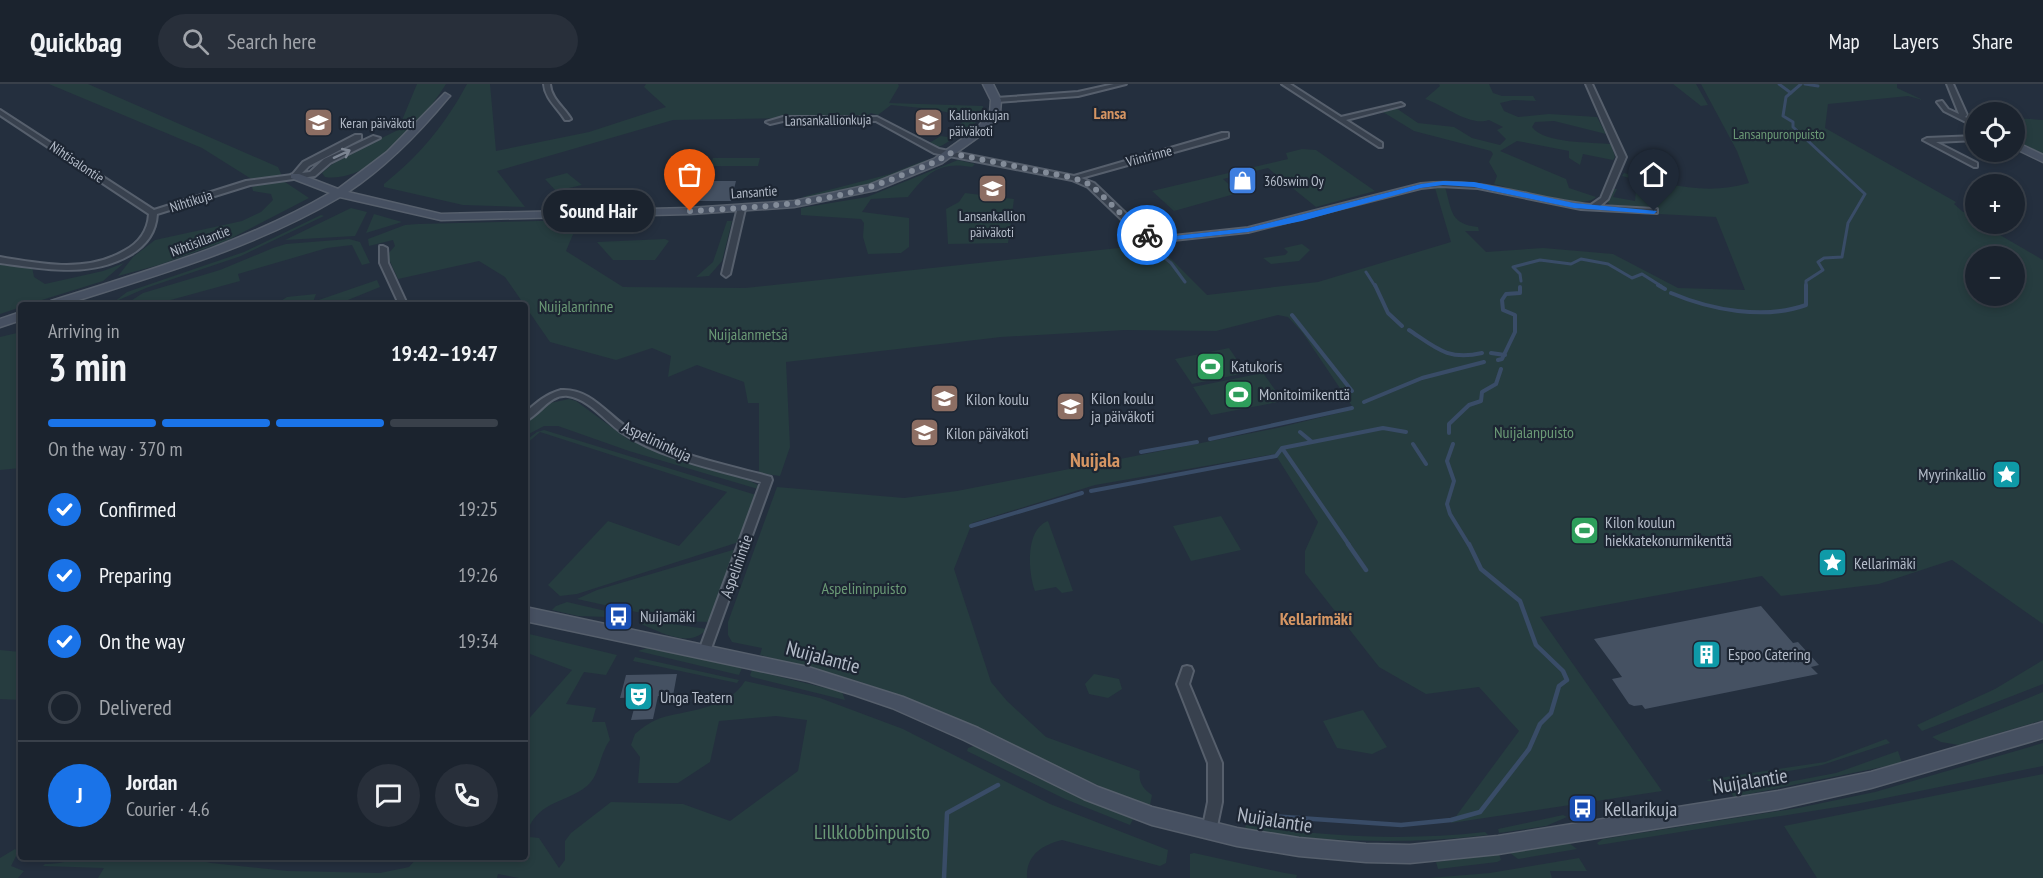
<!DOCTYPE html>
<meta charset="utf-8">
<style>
body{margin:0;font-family:"PT Sans Narrow",sans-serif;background:#282f3a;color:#f1f3f6;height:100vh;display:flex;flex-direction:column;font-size:22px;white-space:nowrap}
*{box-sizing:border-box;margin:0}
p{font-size:20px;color:#a0a4aa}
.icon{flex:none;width:33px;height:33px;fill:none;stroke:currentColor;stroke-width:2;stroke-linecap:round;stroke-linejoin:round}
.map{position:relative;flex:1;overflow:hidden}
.drawer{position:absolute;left:18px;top:218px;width:510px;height:558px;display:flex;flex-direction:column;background:#1b232e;border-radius:6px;box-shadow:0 3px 9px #0003,0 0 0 2px #39404a}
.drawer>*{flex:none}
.buttons{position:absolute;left:1965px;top:18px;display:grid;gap:12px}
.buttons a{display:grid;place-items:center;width:60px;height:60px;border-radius:50%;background:#1b232e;box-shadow:0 3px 9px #0003,0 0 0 2px #39404a;font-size:30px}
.pin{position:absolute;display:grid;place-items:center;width:51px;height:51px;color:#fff;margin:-62px -26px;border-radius:50% 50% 50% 0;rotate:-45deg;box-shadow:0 0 6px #0007}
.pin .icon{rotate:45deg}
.courier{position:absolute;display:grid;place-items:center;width:60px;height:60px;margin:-30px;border:4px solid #1a73e8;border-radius:50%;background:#fff;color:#222;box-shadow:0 2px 8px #0007}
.bubble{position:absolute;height:42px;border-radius:21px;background:#1b232e;box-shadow:0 3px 9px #0003,0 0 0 2px #39404a;font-size:20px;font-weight:800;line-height:42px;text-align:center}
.summary em{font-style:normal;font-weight:800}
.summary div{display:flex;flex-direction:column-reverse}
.summary{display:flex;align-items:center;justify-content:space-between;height:102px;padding:0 30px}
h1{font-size:39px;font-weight:800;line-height:45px}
.bar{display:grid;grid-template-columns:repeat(4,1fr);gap:9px 6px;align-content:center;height:72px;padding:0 30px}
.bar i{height:8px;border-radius:4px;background:#39404a}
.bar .selected{background:#1a73e8}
.bar p{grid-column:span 4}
.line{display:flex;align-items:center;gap:15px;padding:0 30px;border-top:2px solid #39404a}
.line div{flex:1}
.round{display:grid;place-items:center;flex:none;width:63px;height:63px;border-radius:32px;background:#282f3a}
ol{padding:0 30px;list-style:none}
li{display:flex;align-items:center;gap:18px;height:66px}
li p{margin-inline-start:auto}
li .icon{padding:6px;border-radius:50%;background:#1a73e8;color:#fff;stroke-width:4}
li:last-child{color:#a0a4aa}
li i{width:33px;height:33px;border:3px solid #39404a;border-radius:50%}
header{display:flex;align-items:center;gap:36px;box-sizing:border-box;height:84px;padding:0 30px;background:#1b232e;border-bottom:2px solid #39404a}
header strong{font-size:28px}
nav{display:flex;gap:33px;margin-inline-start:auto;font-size:21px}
.search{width:420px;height:54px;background:#282f3a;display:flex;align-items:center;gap:15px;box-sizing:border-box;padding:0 21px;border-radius:33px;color:#a0a4aa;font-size:22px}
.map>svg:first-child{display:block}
.green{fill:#263c3f;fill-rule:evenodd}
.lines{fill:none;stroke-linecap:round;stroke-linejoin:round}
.stream-far2{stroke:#394c67;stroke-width:3}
.stream-far1{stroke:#394c67;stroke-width:4}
.stream{stroke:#394c67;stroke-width:4.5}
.building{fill:#455162}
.street-casing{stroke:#565f6c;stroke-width:4}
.secondary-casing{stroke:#565f6c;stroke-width:3}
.street{fill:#38414e;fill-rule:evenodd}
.secondary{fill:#465061;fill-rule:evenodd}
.oneway{stroke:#7c8592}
.route{fill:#1a73e8}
.done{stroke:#828b98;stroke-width:6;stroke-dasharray:0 10.8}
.labels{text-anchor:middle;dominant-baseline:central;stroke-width:4.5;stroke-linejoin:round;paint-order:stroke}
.far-poi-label{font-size:14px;fill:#b4bcc9;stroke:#1d2633;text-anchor:start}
.far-street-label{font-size:14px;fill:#b4bcc9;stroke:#1d2633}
.far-park-label{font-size:14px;fill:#6b9a76;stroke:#1d2633}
.far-quarter-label{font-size:16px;font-weight:bold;fill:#d59563;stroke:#1d2633}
.park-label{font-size:16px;fill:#6b9a76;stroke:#1d2633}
.poi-label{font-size:16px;fill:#b4bcc9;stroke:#1d2633;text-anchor:start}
.street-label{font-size:16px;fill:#b4bcc9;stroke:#1d2633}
.neighbourhood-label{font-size:18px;font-weight:bold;fill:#d59563;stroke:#1d2633}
.quarter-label{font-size:20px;font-weight:bold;fill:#d59563;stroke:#1d2633}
.near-street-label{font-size:20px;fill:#b4bcc9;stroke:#1d2633}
.near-poi-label{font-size:20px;fill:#b4bcc9;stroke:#1d2633;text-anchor:start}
.near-park-label{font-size:20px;fill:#6b9a76;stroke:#1d2633}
</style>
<header>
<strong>Quickbag</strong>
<div class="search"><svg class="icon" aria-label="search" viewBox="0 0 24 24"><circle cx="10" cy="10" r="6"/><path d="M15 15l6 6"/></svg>Search here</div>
<nav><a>Map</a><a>Layers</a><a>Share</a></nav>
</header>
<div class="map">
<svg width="2043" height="794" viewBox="0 0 2043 794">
<rect width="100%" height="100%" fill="#242f3e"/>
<path class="green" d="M49 0H88L278 83 282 92 253 96 202 64Z
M417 0H446C424 35 372 100 325 93L322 89 337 76 398 46Z
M467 0H490L496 67 589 48 666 23 644 3 646 0H898L899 2 889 19 983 22C983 42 953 54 938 64L929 59 941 52 947 53 968 33 932 25 891 21 878 31 871 29 864 33 673 36 497 87 525 123 463 121 384 103V100C420 71 445 41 467 0Z
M1439 0H1489L1493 9 1502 12H1533L1536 17 1513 16 1500 19 1504 27 1518 33 1549 30 1597 33 1606 50 1554 37 1535 38 1532 43C1544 60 1592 58 1611 60L1615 73 1613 76 1583 70 1580 81 1569 74V67L1523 58 1517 57 1500 67 1566 95 1569 104 1596 113C1582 128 1514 105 1494 100L1497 92 1489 78 1493 70 1491 67 1414 47 1383 28 1396 24 1418 39 1454 43 1472 54 1500 61 1506 55 1497 46 1503 43 1489 36C1470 43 1444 21 1425 15L1440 2Z
M1673 0H1696L1708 21 1701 22Z
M1701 0H1897V4L1923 16 1908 12 1828 20 1825 44 1956 118 1954 120 1963 128 1974 129 1969 132 1975 134 1976 140H1981L2043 176V540L1952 476 1879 500 1781 512 1762 492 1540 533 1662 707 1451 739 1519 647 1479 603 1426 610 1379 583 1305 489V467L1318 438 1275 370 1095 401 972 439 954 485 991 598 1007 617 1046 653 1140 687C1138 698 1143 705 1152 711L1150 721C1059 691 977 639 887 607 846 592 803 582 760 571L762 564 732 558 728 551V538L777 403 904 414 957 407 1277 344 1351 326 1352 322 1302 248 1288 233 1278 231 1216 247 1125 246 1001 253 786 278 790 363 780 392 759 389V319H748L744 298 697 281 668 293 671 272 652 264 616 276 550 258 505 193 479 177 398 195 387 171 395 162 393 156 369 162 368 155 405 141 418 140 579 136 566 167 623 203 745 204 1156 160 1207 211 1318 198 1451 158 1435 104 1445 103C1452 127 1450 140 1478 143L1479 147H1465L1486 168 1543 164 1613 170 1678 204 1745 206 1716 133 1659 130 1655 124 1611 121 1606 117 1613 105H1617L1613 113 1635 117 1637 96 1622 92 1624 89C1666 100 1706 112 1749 99L1737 67ZM1976 172H2014V212H1976Z
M2015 34 2043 36V70L2015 56Z
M1302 65 1316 66 1375 107 1316 123 1268 84 1223 95 1238 109 1174 127 1152 107 1288 75 1286 69Z
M713 74H760L758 82H710Z
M928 75C904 90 829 119 802 113L890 90Z
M958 76 975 80 972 83C941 77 927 88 908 113L871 115 862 128 909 134V163L901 169 868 170 863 153 864 139 861 135 801 131V124L867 113Z
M567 89 582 101 556 107 545 95Z
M268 98H285L309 114 226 157 159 181 118 192 133 173 155 156 242 137 261 128 273 116 271 110 253 107 252 103Z
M965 109 1014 115 1008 159 948 160 946 125 959 118Z
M351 124 367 128 355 152 285 156Z
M374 130 402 138 366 149Z
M321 131 324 132 241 172 146 204 114 218 127 208 244 168Z
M727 137H732L722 177 709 192 696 193 713 178Z
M349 155 360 158 370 179 362 181 352 161 327 164 238 190 240 197 156 220H126L143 209 220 186 273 164 286 160Z
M665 155 669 157 655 176H613L597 158Z
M1302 160 1310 166 1299 177 1271 180 1263 174 1285 171 1288 168 1284 164Z
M0 178 32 183 34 193 45 200 103 187 124 179 103 197 29 220H21V223L0 230Z
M377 196 380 203 338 220H276L287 213 316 210 313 218Z
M21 248V384L0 386V253Z
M1229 264 1246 289 1192 300 1175 275Z
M1263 289 1283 317 1211 331 1193 303Z
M569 315 576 317 629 356 744 394 758 401V405L629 367 558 342H544L525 352V339L550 319Z
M544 346 756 411 739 458 577 510 560 512 548 501 608 437 679 462 727 408 540 348 525 361V357L537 348Z
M1221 432 1241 466 1191 477 1173 442Z
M1048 437 1073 507 1062 509 1056 503 1035 507C1028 489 1025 445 1048 437Z
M736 465 710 538 678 537 577 515 597 506Z
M567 518 610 528 608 533 578 532 552 526 556 522Z
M643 536 707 545C689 565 661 548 641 540Z
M525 549 617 571 606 591 584 588 566 620 596 624 592 638H605L610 656C599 671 600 691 587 702 566 719 541 716 528 745L530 753 539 754 559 784 565 776V757L571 749 611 718 683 720 730 737 798 687 807 636 776 632 719 637 710 678 678 699H638L640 673 631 661 635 650C643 643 653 636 664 633 690 626 729 624 745 597L820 614 903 645 1050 720 1168 766 1166 779 1160 782 1062 756C1042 761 1026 771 1027 794H519L498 790 497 794H98L104 784 43 782 45 780C66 780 81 772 101 773L100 776 184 773 211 779 288 787 380 789 409 783 418 773 525 772V639L572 586 525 568Z
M650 563 742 584 739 591 638 567Z
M0 566 21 568V616L0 615Z
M635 573 739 596 737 599 633 577Z
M2043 576V600L1922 647 1917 641 1995 605Z
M752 586 842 608 845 616 752 593 750 591Z
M1094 590 1119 595 1122 605 1108 614 1089 610 1085 600Z
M2043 608V636L1959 661 1941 658 1932 653Z
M1363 626 1387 663 1372 670 1337 664 1323 637Z
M1886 655 1890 659 1822 681 1719 700 1706 696 1825 678Z
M2043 659V682L1856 720 1599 761 1597 759 1603 755 1798 724 1875 708Z
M974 662 1033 692 1133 735 1130 741 1065 715 967 667 968 664Z
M1898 667 1902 679 1734 713 1731 709 1836 689Z
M2043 690V794H1817L1784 742Z
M1563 731 1567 733 1546 742 1499 749 1498 745Z
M1246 741C1326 753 1405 757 1485 748L1488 751C1411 760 1336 759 1259 748L1245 744Z
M1569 759 1577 765 1518 775 1510 769Z
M15 765 18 768 11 782 24 787 18 794H0V774Z
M1194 769 1285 789 1297 791 1296 794H1190V770Z
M1499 770 1501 776 1497 778 1438 785 1436 778Z
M1579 774 1587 787H1550L1552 794H1429L1490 789Z"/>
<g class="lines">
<path class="stream-far2" d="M1779 0 1791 9
M1801 0 1786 13 1783 32 1793 38V43L1865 110 1848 139 1842 173 1824 174 1818 178 1823 186 1806 197V202
M1805 0 1818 2
M1150 162 1171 179 1185 198
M1366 188 1375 202
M1521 197 1520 190 1513 183 1540 176 1571 180 1581 175 1608 180 1632 194 1642 190 1661 202"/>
<path class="stream-far1" d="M1375 201 1388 229 1402 242
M1658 201 1665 205
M1671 209C1711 226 1764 236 1806 221V201
M1292 231 1352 307
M1409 246C1436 264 1448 277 1482 269
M1491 269 1505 271
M1498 276 1502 275 1515 248V231L1503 226 1502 216 1506 210 1520 209V203
M1364 318 1422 294 1484 278
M1300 348 1312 358
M1449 349V340L1469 321 1481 317 1482 308 1496 300 1501 285
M1210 355 1352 324
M1413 360 1426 380
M1453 360 1447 377 1454 397 1447 420 1450 430 1469 461
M1282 364 1349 461
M1141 368 1197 358
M1091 407 1276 372 1282 364 1383 344 1406 348
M971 442 1082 409"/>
<path class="stream" d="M1348 460 1366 486
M1270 732 1401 741 1451 736 1480 728 1529 665 1540 640 1551 629 1559 602 1567 596 1563 587 1536 561 1520 517 1481 485 1469 460
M944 794 947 729 998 701"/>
</g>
<path class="building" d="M710 97H736L731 117H684L689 104H707Z
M1761 522 1793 559 1798 558 1819 581 1811 583 1818 590 1645 625 1642 621 1634 622 1629 620 1612 595 1622 593 1594 555Z
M677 590 673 612H658L653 635 631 636 637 613 620 614 626 591Z"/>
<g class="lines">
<defs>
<path id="street" d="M544 0H550C551 15 564 23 571 35L569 36H565C558 24 545 15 544 0Z
M1114 0H1126L1078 12 996 18 993 16 996 14 1078 8Z
M1282 0H1290L1341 33 1401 19 1404 21 1346 36 1382 59V63H1379Z
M1586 0H1592L1626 73 1608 115 1600 122 1654 125H1657V129L1581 125 1478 104 1440 102 1421 104 1248 148 1164 157 1138 151 1088 103 1072 96 934 69 876 37H783L770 40 766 38 783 33H877L939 65 1074 92 1222 49H1228V53L1081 94 1094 99 1144 147 1164 153 1248 144 1421 100C1484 93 1531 115 1591 121L1601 114 1618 73Z
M1947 0H1953L1967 31 1965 33 1976 38V43L1944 27 1937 18 1942 17 1948 25 1959 30Z
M0 26 154 126 246 97 292 91 303 78 355 51H361V55L309 82 302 89 310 88 324 75 373 52 380 54 330 79 315 92 250 101 157 130C156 148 146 162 130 171 90 194 44 185 0 179V173C42 180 86 189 124 167 139 159 148 147 149 130L0 31Z
M1976 52V56L1936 58 1977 79V83H1974L1923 56 1927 54Z
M738 123H744L745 125 730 190 726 193 722 190Z
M380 162H383L387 164 388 179 407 220H399L380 179Z
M561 306C591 304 608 332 631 346 674 371 724 380 771 393L772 396 709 570 705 572 701 570 699 567 761 398C715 385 662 375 621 348 605 337 589 315 568 312 549 310 540 331 525 337V329C536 319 546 310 561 306Z
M1187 582 1191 583 1193 587 1189 600 1222 679V718L1216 747 1214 751 1209 753 1204 751 1202 747 1208 718V679L1177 600 1183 583Z"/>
<path id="secondary" d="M983 0H993L1001 16 1000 29 984 49 942 79 876 106 794 123 690 130 441 136 340 113C254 164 160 190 66 220H49L51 217C146 187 243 160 330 109L291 94V90H299L338 105 387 68 445 9 450 12 448 14C418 50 387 82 348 108L441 130 690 124 794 117 869 101 934 75 976 45 990 29 991 16Z
M2014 57 2043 71V78L2014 64Z
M21 228V236L0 243V235Z
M525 523 808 583 903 613 978 644 1098 703 1152 723 1237 744 1299 754 1366 760 1410 761 1498 752 1778 707 1871 688 2043 638V654L1871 704 1778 725 1498 770 1410 779 1366 778 1299 772 1237 762 1152 741 1084 715 964 656 892 624 854 611 808 597 525 537Z"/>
</defs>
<use href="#street" class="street-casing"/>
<use href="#secondary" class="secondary-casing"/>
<use href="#street" class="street"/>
<use href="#secondary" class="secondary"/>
</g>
<defs><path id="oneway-shaft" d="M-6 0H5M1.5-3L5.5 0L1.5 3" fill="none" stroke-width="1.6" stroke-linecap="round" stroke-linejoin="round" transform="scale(1.5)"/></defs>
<use class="oneway" href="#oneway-shaft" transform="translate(342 70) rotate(-25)"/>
<path class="route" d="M1443 97 1474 98 1574 119 1657 127 1654 130 1574 124 1474 103 1443 101 1421 104 1302 137 1248 148 1164 157 1143 151 1147 149 1164 153 1248 144 1421 100Z"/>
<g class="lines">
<path class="done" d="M690 127C765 123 838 120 907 89 922 83 936 79 949 69L1074 94 1091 101 1141 149 1147 151"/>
</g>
<defs>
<symbol id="school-square" viewBox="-11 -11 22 22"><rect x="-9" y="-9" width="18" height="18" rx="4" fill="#8d6e63" stroke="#1d2633"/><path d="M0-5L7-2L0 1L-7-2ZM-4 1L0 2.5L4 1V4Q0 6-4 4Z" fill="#fff"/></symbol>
<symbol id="shop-square" viewBox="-11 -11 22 22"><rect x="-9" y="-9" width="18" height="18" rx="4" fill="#3f7fe0" stroke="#1d2633"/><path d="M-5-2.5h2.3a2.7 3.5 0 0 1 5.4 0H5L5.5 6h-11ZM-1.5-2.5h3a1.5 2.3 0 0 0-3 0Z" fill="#fff"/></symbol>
<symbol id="stadium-square" viewBox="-11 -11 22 22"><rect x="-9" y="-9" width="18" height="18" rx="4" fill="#2e9e5b" stroke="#1d2633"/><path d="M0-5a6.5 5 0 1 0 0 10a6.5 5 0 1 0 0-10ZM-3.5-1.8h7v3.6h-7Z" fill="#fff"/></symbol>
<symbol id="sight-square" viewBox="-11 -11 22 22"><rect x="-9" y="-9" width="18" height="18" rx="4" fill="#0f9aa8" stroke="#1d2633"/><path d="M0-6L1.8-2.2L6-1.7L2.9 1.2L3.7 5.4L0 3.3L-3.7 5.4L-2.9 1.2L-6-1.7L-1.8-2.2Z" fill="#fff"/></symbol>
<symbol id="bus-square" viewBox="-11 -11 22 22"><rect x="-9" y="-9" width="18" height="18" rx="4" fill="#1a4fb4" stroke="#1d2633"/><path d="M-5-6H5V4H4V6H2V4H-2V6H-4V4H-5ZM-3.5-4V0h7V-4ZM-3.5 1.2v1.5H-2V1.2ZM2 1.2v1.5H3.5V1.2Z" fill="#fff"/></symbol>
<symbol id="building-square" viewBox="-11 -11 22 22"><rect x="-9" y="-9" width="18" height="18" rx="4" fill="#0f9aa8" stroke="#1d2633"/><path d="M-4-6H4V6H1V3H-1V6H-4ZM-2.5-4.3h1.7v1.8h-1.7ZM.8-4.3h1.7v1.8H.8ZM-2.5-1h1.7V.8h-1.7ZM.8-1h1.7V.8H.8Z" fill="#fff"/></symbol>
<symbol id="theatre-square" viewBox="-11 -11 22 22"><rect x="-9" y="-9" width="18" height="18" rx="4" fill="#0f9aa8" stroke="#1d2633"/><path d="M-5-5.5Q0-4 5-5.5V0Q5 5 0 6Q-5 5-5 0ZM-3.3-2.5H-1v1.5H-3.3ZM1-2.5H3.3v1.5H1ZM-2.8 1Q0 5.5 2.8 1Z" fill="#fff"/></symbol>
</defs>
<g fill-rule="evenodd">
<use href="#school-square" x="302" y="22" width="33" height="33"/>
<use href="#school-square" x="912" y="22" width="33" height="33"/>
<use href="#shop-square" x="1226" y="80" width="33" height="33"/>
<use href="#school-square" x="976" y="88" width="33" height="33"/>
<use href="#stadium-square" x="1194" y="266" width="33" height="33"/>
<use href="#stadium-square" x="1222" y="294" width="33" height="33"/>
<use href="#school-square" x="928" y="298" width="33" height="33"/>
<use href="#school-square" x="1054" y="306" width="33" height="33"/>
<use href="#school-square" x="908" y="332" width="33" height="33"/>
<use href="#sight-square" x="1990" y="374" width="33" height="33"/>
<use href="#stadium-square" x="1568" y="430" width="33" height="33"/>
<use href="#sight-square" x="1816" y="462" width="33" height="33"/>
<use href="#bus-square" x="602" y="516" width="33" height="33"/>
<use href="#building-square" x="1690" y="554" width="33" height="33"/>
<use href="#theatre-square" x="622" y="596" width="33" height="33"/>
<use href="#bus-square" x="1566" y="708" width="33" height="33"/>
</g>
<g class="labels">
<g class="far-poi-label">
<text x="949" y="31">Kallionkujan<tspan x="949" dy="16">päiväkoti</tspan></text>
<text x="340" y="39">Keran päiväkoti</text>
<text x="1264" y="97">360swim Oy</text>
<text x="992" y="132" text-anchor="middle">Lansankallion<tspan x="992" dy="16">päiväkoti</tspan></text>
</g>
<g class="far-street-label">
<text transform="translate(828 36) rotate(-1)">Lansankallionkuja</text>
<text transform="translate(1149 72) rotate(-15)">Viinirinne</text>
<text transform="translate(77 78) rotate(34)">Nihtisalontie</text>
<text transform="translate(754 108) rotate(-4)">Lansantie</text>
<text transform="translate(191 117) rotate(-18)">Nihtikuja</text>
<text transform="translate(200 157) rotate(-21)">Nihtisillantie</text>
</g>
<g class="far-park-label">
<text x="1779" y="50">Lansanpuronpuisto</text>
</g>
<g class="far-quarter-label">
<text x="1110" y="29">Lansa</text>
</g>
<g class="park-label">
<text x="576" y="222">Nuijalanrinne</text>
<text x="748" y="250">Nuijalanmetsä</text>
<text x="1534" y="348">Nuijalanpuisto</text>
<text x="864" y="504">Aspelininpuisto</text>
</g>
<g class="poi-label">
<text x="1231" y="282">Katukoris</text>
<text x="1259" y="310">Monitoimikenttä</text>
<text x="1091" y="314">Kilon koulu<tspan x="1091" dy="18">ja päiväkoti</tspan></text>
<text x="966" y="315">Kilon koulu</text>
<text x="946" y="349">Kilon päiväkoti</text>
<text x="1986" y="390" text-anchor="end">Myyrinkallio</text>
<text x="1605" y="438">Kilon koulun<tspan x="1605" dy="18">hiekkatekonurmikenttä</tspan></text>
<text x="1854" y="479">Kellarimäki</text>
<text x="640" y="532">Nuijamäki</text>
<text x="1728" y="570">Espoo Catering</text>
<text x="660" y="613">Unga Teatern</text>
</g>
<g class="street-label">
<text transform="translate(657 357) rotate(25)">Aspelininkuja</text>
<text transform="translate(736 482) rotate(-70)">Aspelinintie</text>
</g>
<g class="neighbourhood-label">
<text x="1316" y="534">Kellarimäki</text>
</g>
<g class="quarter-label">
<text x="1095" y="376">Nuijala</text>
</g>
<g class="near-street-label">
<text transform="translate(823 573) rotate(15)">Nuijalantie</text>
<text transform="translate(1750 697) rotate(-9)">Nuijalantie</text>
<text transform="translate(1275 736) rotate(9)">Nuijalantie</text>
</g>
<g class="near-poi-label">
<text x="1604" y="725">Kellarikuja</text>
</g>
<g class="near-park-label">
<text x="872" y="748">Lillklobbinpuisto</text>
</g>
</g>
</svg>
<div class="buttons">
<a><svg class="icon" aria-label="locate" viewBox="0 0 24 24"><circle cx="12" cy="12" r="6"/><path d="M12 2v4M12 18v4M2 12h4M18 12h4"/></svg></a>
<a>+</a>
<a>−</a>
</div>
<div class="pin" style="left:690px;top:127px;background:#ea580c"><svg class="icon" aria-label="bag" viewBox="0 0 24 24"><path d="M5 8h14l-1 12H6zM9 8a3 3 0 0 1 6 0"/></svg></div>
<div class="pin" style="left:1654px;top:127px;background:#1f2937"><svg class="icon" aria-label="home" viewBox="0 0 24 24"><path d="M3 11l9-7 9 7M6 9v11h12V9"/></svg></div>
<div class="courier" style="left:1147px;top:151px"><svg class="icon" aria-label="bike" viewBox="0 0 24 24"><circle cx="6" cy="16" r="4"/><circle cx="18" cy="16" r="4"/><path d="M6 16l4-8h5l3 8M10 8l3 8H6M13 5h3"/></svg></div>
<div class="bubble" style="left:543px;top:106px;width:111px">Sound Hair</div>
<section class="drawer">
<div class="summary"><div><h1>3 min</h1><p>Arriving in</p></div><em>19:42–19:47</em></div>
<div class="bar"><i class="selected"></i><i class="selected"></i><i class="selected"></i><i></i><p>On the way · 370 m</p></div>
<ol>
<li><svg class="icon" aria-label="check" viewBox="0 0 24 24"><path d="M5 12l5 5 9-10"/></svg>Confirmed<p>19:25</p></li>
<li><svg class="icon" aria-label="check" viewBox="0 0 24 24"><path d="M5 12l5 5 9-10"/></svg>Preparing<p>19:26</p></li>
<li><svg class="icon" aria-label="check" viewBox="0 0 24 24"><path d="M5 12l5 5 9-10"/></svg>On the way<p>19:34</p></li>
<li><i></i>Delivered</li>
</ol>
<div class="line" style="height:108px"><b class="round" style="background:#1a73e8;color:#fff">J</b><div><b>Jordan</b><p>Courier · 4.6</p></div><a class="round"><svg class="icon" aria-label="chat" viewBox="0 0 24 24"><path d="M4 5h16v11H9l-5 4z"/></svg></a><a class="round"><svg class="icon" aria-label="phone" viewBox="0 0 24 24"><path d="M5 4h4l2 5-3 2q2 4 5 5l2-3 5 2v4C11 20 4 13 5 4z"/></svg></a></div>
</section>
</div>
